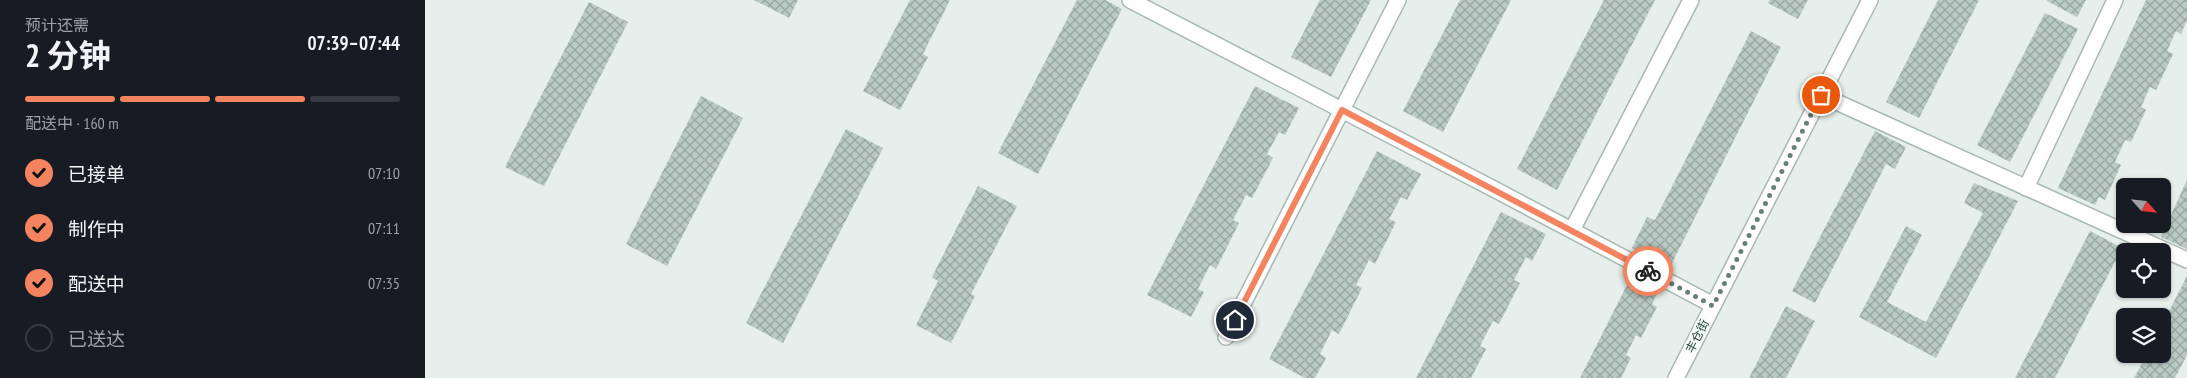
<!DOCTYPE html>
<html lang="zh">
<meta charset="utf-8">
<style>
body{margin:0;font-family:"PT Sans Narrow","Noto Sans SC",sans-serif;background:#20242c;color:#f1f3f6;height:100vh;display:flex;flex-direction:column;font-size:19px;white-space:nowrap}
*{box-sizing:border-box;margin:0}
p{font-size:16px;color:#9ea1a6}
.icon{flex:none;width:28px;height:28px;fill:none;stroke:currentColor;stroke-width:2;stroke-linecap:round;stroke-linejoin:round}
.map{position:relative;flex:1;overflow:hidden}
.side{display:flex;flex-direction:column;background:#171b24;width:425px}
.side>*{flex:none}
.needle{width:32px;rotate:117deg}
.buttons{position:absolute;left:1691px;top:178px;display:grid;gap:10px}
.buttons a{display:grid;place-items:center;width:55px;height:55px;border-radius:8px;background:#171b24;box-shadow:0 1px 4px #0004;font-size:25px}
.pin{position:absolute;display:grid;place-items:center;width:42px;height:42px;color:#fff;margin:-21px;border:2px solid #fff;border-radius:50%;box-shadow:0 1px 5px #0007}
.courier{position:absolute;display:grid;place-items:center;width:50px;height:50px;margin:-25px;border:4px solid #f4845f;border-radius:50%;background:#fff;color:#222;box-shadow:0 1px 6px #0007}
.headline em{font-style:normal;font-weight:700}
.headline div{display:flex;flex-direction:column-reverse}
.headline{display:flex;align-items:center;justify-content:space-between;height:85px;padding:0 25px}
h1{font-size:32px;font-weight:700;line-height:38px}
.bar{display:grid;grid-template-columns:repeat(4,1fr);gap:8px 5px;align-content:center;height:60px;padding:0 25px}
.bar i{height:6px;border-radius:4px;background:#363941}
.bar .on{background:#f4845f}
.bar p{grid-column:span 4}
ol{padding:0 25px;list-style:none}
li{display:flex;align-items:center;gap:15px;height:55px}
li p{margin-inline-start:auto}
li .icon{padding:5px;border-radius:50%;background:#f4845f;color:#111;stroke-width:4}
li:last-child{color:#9ea1a6}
li i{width:28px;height:28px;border:2px solid #363941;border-radius:50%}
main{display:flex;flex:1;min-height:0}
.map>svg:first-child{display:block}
.building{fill:url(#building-cross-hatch)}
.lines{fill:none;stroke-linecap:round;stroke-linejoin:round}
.service-casing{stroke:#a8b8b2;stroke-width:18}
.tertiary-casing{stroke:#a8b8b2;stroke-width:18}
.service{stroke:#fff;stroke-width:15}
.tertiary{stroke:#fff;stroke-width:15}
.done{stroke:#687f78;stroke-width:5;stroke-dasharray:0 9}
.route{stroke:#f4845f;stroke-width:6}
.labels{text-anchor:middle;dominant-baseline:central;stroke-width:4;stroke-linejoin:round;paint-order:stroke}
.street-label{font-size:12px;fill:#24423a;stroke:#f7fbf9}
</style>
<main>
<section class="side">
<div class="headline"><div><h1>2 分钟</h1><p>预计还需</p></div><em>07:39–07:44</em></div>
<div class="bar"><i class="on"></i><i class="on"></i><i class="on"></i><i></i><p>配送中 · 160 m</p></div>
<ol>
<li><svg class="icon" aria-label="check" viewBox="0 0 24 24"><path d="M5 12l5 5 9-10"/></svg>已接单<p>07:10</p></li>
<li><svg class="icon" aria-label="check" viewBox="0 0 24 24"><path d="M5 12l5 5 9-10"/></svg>制作中<p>07:11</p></li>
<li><svg class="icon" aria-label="check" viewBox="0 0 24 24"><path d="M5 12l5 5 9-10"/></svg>配送中<p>07:35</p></li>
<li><i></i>已送达</li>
</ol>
</section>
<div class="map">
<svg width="1762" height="378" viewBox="0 0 1762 378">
<defs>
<pattern id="building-cross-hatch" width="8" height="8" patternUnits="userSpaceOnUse" patternTransform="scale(1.25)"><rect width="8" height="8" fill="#bbcac4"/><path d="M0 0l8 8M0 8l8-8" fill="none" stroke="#98a6a0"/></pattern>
</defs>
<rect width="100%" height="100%" fill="#e6efeb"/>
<path class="building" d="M329 0H373L364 18Z
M485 0H525L498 54 503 57 475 110 438 91Z
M652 0H680L697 9 613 174 573 153Z
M895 0H946L906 77 866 57Z
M1035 0H1086L1018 132 978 111Z
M1179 0H1230L1132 190 1092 169Z
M1345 0H1383L1373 19 1343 3Z
M1513 0H1554L1494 118 1461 102Z
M1622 0H1661L1652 17 1622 1Z
M1721 0H1762V20L1756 34 1751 31 1742 51 1748 54 1731 90 1725 87 1716 107 1721 110 1706 142 1700 140 1690 162 1696 165 1680 200 1674 197 1670 205 1633 188Z
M164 2 203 22 119 186 80 167Z
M1620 13 1653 29 1585 162 1552 145Z
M1326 31 1356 47 1245 267 1207 248 1222 217 1230 220Z
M830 86 874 108 860 135 854 132 842 154 848 158 827 198 821 195 808 220 814 223 791 269 785 265 773 289 779 292 766 317 722 295Z
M276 96 318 118 242 266 201 244Z
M421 129 458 148 358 343 321 323Z
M1450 131 1481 147 1470 169 1461 164 1390 303 1367 291Z
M952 151 996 174 982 200 976 197 964 219 971 222 950 264 944 260 931 285 937 288 914 334 907 330 895 354 901 358 890 378H880L844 359Z
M1762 180V249L1736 237Z
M1549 183 1593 201 1511 358 1434 317 1481 226 1497 235 1462 302 1501 322 1558 213 1539 203Z
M553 186 592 206 546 294 550 296 526 343 491 325 513 281 507 277Z
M1076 212 1121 234 1107 261 1101 257 1089 280 1095 283 1074 324 1068 321 1055 346 1061 349 1046 378H991Z
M1665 231 1697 248 1630 378H1590Z
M1762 276V355L1750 378H1709L1722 354H1738V323Z
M1206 277 1233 291 1227 304 1232 307 1216 338 1211 335 1201 355 1206 358 1196 378H1155Z
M1361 306 1390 321 1361 378H1324Z"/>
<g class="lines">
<defs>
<path id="service" d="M705 0 1065 187 1288 305
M1396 95 1762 260
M1601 188 1690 0
M1147 230 1266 0
M801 337 973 0"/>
<path id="tertiary" d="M1251 378 1445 0"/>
</defs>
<use href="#service" class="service-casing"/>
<use href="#tertiary" class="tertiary-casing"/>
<use href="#service" class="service"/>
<use href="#tertiary" class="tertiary"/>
</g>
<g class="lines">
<path class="done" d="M1223 271 1288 306 1396 95"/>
<path class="route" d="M810 320 917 110 1223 271"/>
</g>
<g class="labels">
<g class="street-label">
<text transform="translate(1272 336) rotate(-63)">丰仓街</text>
</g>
</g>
</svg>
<div class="buttons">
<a><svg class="needle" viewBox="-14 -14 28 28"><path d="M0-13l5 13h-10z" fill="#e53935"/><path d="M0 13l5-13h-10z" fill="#9ea1a6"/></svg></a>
<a><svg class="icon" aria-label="locate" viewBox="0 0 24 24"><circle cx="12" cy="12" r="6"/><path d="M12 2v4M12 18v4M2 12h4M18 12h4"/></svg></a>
<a><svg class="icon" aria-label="layers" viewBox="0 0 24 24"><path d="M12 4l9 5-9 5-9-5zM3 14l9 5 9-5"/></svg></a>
</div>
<div class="pin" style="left:1396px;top:95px;background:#ea580c"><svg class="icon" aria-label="bag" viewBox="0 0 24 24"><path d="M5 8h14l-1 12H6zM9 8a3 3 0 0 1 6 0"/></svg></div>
<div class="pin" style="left:810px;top:320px;background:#1f2937"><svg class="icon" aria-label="home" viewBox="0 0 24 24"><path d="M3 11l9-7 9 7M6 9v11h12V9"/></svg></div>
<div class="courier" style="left:1223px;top:271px"><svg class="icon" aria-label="bike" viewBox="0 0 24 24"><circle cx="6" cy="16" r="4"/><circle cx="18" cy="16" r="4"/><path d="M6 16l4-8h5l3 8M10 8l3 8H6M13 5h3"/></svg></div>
</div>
</main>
